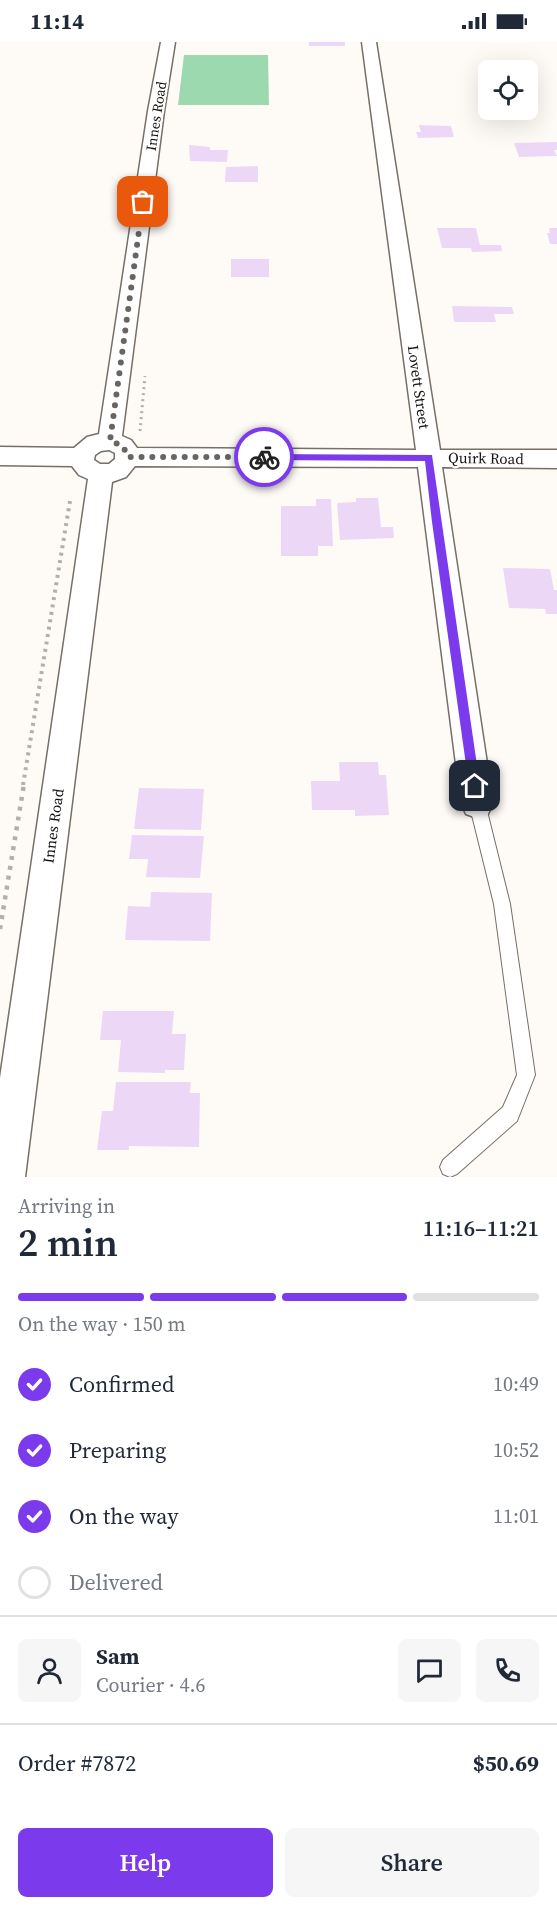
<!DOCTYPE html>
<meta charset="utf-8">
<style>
body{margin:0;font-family:"Source Serif 4",serif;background:#f6f6f7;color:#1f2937;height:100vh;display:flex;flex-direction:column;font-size:22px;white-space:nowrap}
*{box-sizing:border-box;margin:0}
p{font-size:20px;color:#747a83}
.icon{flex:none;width:33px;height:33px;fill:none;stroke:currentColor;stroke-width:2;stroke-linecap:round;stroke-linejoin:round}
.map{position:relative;height:1135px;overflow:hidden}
.panel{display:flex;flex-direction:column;background:#fff;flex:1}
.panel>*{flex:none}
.tools{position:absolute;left:478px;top:18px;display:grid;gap:12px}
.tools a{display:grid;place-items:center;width:60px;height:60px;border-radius:9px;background:#fff;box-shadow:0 6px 24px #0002;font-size:30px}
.pin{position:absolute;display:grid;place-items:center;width:51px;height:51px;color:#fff;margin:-26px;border-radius:12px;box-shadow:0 3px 9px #0006}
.courier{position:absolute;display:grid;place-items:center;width:60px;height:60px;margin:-30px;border:4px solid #7c3aed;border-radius:50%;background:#fff;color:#222;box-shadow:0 2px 8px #0007}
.headline em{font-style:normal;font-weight:600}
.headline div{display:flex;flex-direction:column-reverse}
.headline{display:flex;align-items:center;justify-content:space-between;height:102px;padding:0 18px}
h1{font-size:39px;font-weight:600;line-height:45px}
.bar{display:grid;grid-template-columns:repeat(4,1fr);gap:9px 6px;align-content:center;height:72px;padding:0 18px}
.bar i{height:8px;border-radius:4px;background:#e0e1e3}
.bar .selected{background:#7c3aed}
.bar p{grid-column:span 4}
.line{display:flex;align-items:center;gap:15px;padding:0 18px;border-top:2px solid #e0e1e3}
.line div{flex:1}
.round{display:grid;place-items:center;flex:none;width:63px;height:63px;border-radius:9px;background:#f6f6f7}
ol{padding:0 18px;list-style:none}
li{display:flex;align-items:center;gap:18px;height:66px}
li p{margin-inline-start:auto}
li .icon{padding:6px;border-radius:50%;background:#7c3aed;color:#fff;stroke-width:4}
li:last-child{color:#747a83}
li i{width:33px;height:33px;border:3px solid #e0e1e3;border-radius:50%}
.primary-button{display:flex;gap:12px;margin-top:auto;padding:12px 18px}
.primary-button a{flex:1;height:69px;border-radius:9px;background:#7c3aed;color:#fff;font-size:24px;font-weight:600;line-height:69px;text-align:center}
.primary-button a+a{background:#f6f6f7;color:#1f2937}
.status{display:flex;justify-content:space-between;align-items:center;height:42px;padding:0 30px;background:#fff;direction:ltr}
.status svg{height:16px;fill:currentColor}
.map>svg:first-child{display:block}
.green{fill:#9dd9af}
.building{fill:#edd7f7}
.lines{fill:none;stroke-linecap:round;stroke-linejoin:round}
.service-casing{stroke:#776f68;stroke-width:2}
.minor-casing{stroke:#776f68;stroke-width:3}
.path-far2{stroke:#b3b0ac;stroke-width:3;stroke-dasharray:2 4;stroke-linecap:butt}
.path-far1{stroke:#b3b0ac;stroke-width:4;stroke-dasharray:3 4.5;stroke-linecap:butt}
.path{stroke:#b3b0ac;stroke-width:4.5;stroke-dasharray:4 6;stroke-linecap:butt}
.service{fill:#fff;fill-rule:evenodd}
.minor{fill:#fff;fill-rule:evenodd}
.route{fill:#7c3aed}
.done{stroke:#676461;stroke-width:6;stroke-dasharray:0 10.8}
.labels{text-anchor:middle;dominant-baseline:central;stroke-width:4.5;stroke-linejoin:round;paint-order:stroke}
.far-street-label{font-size:14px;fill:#161310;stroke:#fff}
.street-label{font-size:15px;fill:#161310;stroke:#fff}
</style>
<div class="status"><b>11:14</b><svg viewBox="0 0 49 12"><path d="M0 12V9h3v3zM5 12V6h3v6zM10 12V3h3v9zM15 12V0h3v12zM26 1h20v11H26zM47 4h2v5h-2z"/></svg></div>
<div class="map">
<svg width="557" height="1135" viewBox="0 0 557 1135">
<rect width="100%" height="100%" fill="#fefbf7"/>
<path class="green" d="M184 13H268L269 63H178Z"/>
<path class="building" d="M309 0H345V4H309Z
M419 83 451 84 454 95 418 96 416 90H421Z
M557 100V108H554L557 114 519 115 514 101Z
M189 103 210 105V108H228L227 120 190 119Z
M258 124V140H225L226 125Z
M437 186H476L480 203H501L502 209 472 210 471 206H442Z
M549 186H557V202H550L547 191H550Z
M231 217H269V235H231Z
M452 264 512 265 514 272H494L496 280H454Z
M356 456H378L381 485H393L394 496 340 498 337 461 356 460Z
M316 457H331L333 504H318V514H281V464H316Z
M503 526 550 527 554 548H557V572H546L545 567 509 566Z
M339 720H378L379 733H386L389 773 355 774V768H312L311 739H340Z
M139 746 204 747 201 788 134 787Z
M132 793 204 794 200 836 146 835 148 817H129Z
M151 850 212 851 210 899 125 898 128 864 150 865Z
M103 969H174L172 992H186L184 1028H165V1031L118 1030 121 998H100Z
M116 1040H191L190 1051H200L199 1105 129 1104V1108H97L102 1069H113Z"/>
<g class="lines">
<defs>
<path id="service" d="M477 753 482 756 485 761 510 862 535 1033 517 1079 457 1132 450 1135 443 1132 440 1125 443 1118 503 1065 517 1033 494 862 469 761 472 756Z"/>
<path id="minor" d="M161 0H175L164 69 122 394 131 398 137 406 416 408 362 0H376L440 408H557V426L442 425 493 761 488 772 477 776 466 772 461 761 418 425 135 424 126 435 112 440 25 1135H0V1036L88 437 79 433 72 424 0 423V405L74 406 87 395 99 392 148 69ZM109 408 115 411V417L109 422H100L94 418 95 413 101 409Z"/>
</defs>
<use href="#service" class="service-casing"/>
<use href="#minor" class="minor-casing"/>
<path class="path-far2" d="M140 389 145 334"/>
<path class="path-far1" d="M23 743 70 459"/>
<path class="path" d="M0 887 24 742"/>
<use href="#service" class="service"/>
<use href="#minor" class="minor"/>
</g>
<path class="route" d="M264 412 432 413 480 744 479 747 475 749 469 744 432 480 425 419 264 418 259 415Z"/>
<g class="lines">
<path class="done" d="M143 160 110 399 123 404 128 415H264"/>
</g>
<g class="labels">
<g class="far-street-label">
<text transform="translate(156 74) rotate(-81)">Innes Road</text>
</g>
<g class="street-label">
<text transform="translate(419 345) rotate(82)">Lovett Street</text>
<text transform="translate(486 416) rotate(1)">Quirk Road</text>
<text transform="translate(53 784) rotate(-82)">Innes Road</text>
</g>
</g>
</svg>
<div class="tools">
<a><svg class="icon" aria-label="locate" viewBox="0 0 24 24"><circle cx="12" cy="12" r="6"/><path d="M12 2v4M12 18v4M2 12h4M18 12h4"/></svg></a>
</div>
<div class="pin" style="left:143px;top:160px;background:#ea580c"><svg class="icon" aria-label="bag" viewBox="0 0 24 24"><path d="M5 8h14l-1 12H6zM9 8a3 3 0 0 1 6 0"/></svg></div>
<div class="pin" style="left:475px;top:744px;background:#1f2937"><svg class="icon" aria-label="home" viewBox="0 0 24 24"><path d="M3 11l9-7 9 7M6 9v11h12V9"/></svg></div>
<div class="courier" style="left:264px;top:415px"><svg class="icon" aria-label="bike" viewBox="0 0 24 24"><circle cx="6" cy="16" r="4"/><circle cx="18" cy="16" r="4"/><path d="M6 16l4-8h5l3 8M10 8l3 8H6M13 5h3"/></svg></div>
</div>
<section class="panel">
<div class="headline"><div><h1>2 min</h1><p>Arriving in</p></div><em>11:16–11:21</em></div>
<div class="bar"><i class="selected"></i><i class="selected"></i><i class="selected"></i><i></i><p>On the way · 150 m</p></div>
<ol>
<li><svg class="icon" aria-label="check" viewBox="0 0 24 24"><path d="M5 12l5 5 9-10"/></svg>Confirmed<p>10:49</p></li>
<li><svg class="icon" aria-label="check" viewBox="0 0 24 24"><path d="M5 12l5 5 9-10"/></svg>Preparing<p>10:52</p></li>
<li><svg class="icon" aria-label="check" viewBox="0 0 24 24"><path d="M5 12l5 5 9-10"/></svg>On the way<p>11:01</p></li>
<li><i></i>Delivered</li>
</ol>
<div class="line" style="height:108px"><a class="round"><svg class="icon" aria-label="person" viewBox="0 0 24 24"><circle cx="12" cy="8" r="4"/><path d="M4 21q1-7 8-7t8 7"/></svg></a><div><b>Sam</b><p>Courier · 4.6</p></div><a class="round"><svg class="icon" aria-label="chat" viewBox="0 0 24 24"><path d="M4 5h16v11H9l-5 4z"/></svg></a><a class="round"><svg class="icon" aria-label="phone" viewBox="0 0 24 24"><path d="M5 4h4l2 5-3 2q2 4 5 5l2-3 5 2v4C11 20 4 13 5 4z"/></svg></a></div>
<div class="line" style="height:78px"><div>Order #7872</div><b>$50.69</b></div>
<div class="primary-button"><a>Help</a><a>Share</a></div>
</section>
